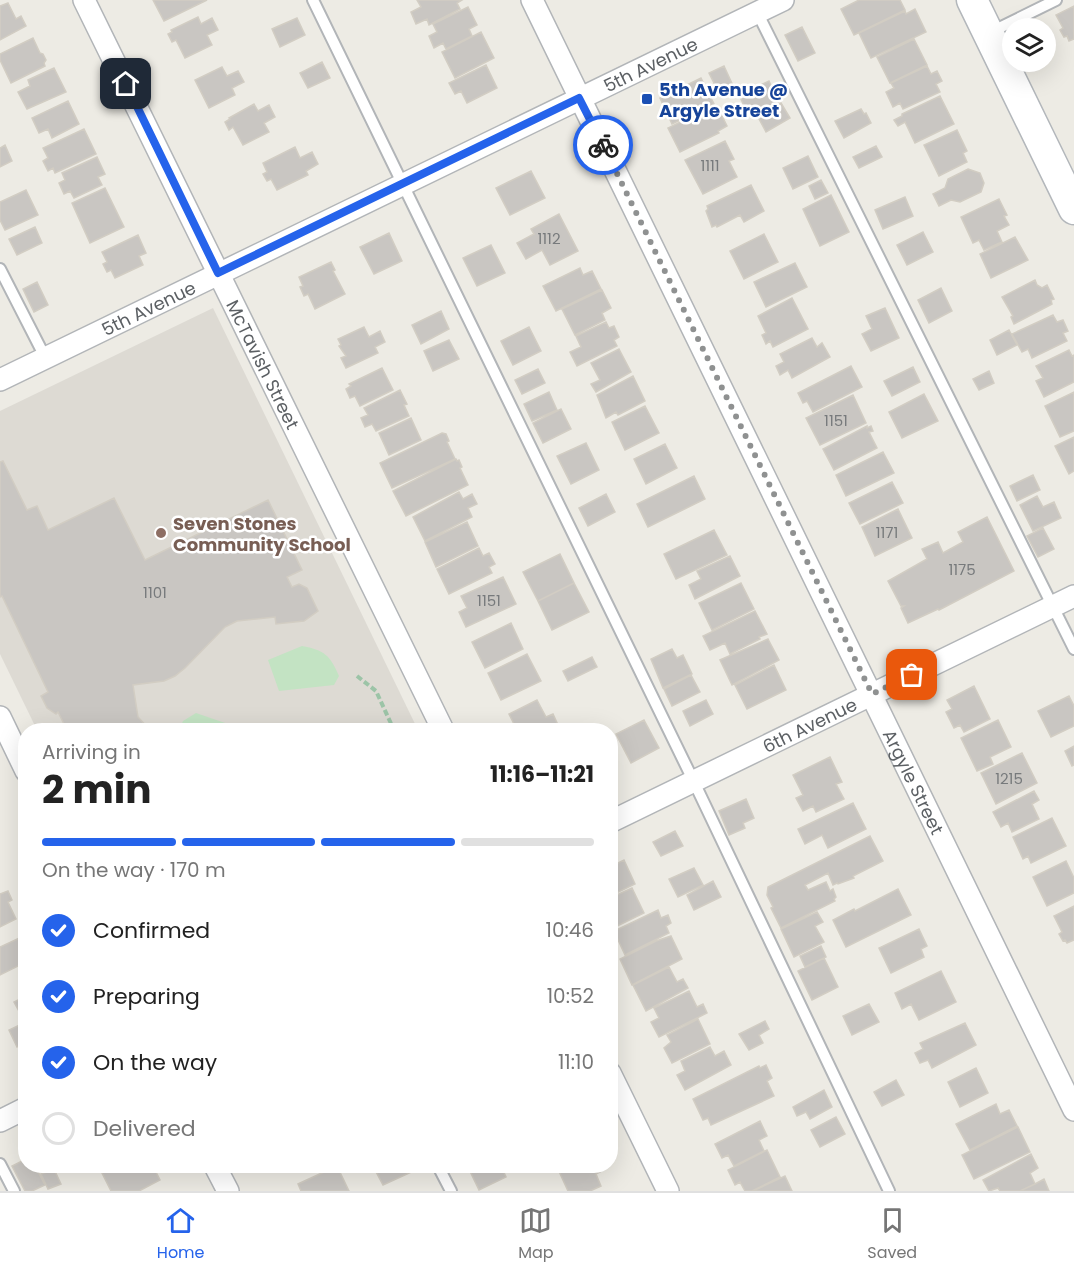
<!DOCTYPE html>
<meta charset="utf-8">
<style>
body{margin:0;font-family:Poppins,sans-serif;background:#f2f2f2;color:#222;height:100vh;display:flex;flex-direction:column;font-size:22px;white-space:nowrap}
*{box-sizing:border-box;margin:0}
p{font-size:20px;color:#767676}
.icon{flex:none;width:33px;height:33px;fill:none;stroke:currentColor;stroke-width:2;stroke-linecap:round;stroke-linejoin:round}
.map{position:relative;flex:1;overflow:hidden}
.details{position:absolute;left:18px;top:723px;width:600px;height:450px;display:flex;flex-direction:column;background:#fff;border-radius:24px;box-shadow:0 6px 24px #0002}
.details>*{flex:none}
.fabs{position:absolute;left:1002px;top:18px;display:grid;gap:12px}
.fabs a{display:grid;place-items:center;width:54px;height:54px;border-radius:50%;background:#fff;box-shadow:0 6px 24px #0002;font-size:30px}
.pin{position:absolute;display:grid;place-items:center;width:51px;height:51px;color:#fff;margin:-26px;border-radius:12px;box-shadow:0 3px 9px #0006}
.courier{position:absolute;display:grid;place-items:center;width:60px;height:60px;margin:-30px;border:4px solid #2563eb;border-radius:50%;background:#fff;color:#222;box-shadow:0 2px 8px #0007}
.summary em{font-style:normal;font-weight:700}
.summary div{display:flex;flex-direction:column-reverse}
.summary{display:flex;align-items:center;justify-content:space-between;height:102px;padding:0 24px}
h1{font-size:39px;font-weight:700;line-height:45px}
.bar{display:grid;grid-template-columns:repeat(4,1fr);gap:9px 6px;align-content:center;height:72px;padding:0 24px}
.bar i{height:8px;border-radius:4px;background:#e0e0e0}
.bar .current{background:#2563eb}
.bar p{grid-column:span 4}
ol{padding:0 24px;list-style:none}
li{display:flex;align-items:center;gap:18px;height:66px}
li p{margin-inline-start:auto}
li .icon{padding:6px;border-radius:50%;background:#2563eb;color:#fff;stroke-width:4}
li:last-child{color:#767676}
li i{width:33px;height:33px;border:3px solid #e0e0e0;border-radius:50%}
.tabs{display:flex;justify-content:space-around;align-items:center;height:84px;border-top:2px solid #e0e0e0;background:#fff;font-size:16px;color:#767676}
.tabs a{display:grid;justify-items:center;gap:3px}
.tabs .current{color:#2563eb}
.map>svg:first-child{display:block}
.education{fill:#dddad3}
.green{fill:#c3e3c3}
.building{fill:#c9c6c2;stroke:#d2cdc3;stroke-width:1.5}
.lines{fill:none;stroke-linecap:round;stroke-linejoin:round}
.lane-casing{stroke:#b2b5b8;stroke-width:14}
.street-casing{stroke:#b2b5b8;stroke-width:24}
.secondary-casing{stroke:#b3b7bb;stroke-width:33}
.path{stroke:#9cc4a7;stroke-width:4;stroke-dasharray:6 3;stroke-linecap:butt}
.lane{stroke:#fff;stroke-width:10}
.street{stroke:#fff;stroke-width:21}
.secondary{stroke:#fff;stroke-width:30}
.done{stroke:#8f9191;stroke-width:6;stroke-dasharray:0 10.8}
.route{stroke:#2563eb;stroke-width:8}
.transit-dot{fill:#1a4fb4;stroke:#fff;stroke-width:2}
.education-dot{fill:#8d6e63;stroke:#fff;stroke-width:2}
.labels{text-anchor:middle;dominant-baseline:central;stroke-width:5;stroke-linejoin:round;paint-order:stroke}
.number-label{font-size:15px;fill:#777a7c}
.street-label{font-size:18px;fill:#5c6064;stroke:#fff}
.transit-label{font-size:18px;font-weight:bold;fill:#164399;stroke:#fff;text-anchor:start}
.education-label{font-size:18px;font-weight:bold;fill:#785e54;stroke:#fff;text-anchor:start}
</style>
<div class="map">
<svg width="1074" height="1191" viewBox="0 0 1074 1191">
<rect width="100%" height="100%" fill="#edebe4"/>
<path class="education" d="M213 308 418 730H37L0 654V411Z"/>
<path class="green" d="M302 646C324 650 330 655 339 676L334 685 279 691 268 660Z
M196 713 228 724 227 730H179L183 721Z"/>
<path class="building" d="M153 0H207L164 21Z
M417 0H462L457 3 460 9 429 25 427 19 416 24 411 12 421 7Z
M859 0H900L905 10 854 35 841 9Z
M8 3 16 19 21 16 26 26 0 40V6Z
M1074 6V39L1069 41 1067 36 1064 37 1060 30 1063 28 1056 15Z
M468 7 477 25 469 29 472 36 446 49 443 43 434 48 429 36 437 32 433 24Z
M915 9 926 32 871 58 859 33 905 11 906 14Z
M198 17 201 24 212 18 218 30 207 35 212 45 185 58 176 40 172 42 168 34 172 32 171 30Z
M297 18 305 35 280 47 272 29Z
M802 27 815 53 798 61 785 35Z
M481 32 494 58 455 78 442 52Z
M33 38 40 53 43 54 46 60 44 63 45 66 11 83 0 60V54Z
M914 39 927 65 890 83 877 57Z
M322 62 330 78 308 88 300 73Z
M486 65 497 88 467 103 461 91 455 94 449 83Z
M724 66 735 90 721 97 709 73Z
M927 66 931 74 937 71 942 81 936 84 940 92 903 109 900 103 893 107 886 92 894 88 891 83Z
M222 67 227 76 238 71 244 82 232 88 235 95 209 108 195 80Z
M54 68 66 92 27 109 18 92 30 86 28 80Z
M701 78 714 104 672 124 660 98Z
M769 81 779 102 749 116 739 95Z
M940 96 954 124 915 143 905 122 898 126 894 120 902 116V114Z
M68 101 79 124 52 138 48 129 39 133 32 118Z
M781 103 790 118 766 132 758 117Z
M254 104 258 111 269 105 275 117 264 123 269 132 243 145 233 127 229 130 225 122 230 119 229 118Z
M707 109 710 114 719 110 727 126 718 131 719 133 680 152 668 128Z
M861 109 864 114 866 113 871 123 844 138 835 121Z
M84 129 96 154 55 173 53 168 48 171 43 161 48 158 43 148Z
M957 130 967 151 963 153 967 162 939 176 924 145Z
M725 141 734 159 729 161 737 177 703 194 685 160Z
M5 145 12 161 0 167V148Z
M876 146 882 157 859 168 853 157Z
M295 147 300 158 312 152 318 164 306 171 308 175 277 190 271 179 267 181 263 174 267 172 263 163Z
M808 156 818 177 793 189 783 168Z
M97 157 105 174 98 177 102 185 74 198 70 191 64 194 59 183 65 180 62 173Z
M968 169 980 173 984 183 981 192 960 202 951 200 939 206 933 194 945 188 948 179Z
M531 171 545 198 510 215 496 188Z
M821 180 828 193 815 199 809 186Z
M751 185 764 211 744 222 740 215 717 227 716 225 712 227 706 211 708 209 707 206Z
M105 188 124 227 90 243 72 203Z
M26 190 38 215 5 230 0 220V202Z
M831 195 849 232 820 246 803 209Z
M905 197 913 216 883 229 875 210Z
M999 199 1007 215 1004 216 1009 225 997 231 1002 242 984 250 979 240 973 243 961 217Z
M559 214 578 251 550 265 542 250 526 259 517 243 534 234 531 229Z
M35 227 42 243 17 255 9 239Z
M923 232 933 252 907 265 897 245Z
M389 233 402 261 374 274 360 247Z
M764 234 778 262 744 279 730 251Z
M138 235 146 253 139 256 143 265 115 278 111 270 107 272 103 264 107 262 102 252Z
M1015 237 1028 260 991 278 980 254Z
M491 245 505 273 477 286 463 258Z
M331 262 335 270 333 271 345 294 315 309 308 294 304 296 300 287 303 286 299 277Z
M795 263 807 287 766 307 754 282Z
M580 268 583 275 592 271 601 289 556 311 543 286Z
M1035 280 1037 285 1042 288 1047 285 1054 299 1051 300 1052 304 1014 324 1011 317 1013 316 1002 297Z
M37 282 48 305 34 312 23 289Z
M941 288 952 311 929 323 918 300Z
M602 290 611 308 602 313 605 320 575 335 562 309Z
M792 298 808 329 773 347 770 341 766 344 762 335 766 333 758 316Z
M885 308 899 338 871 351 862 334 872 329 866 316Z
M441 311 449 329 421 344 412 325Z
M1053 315 1057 322 1063 320 1068 331 1063 333 1067 341 1032 358 1028 349 1022 352 1012 334Z
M606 322 609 328 614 326 619 337 614 340 617 346 577 366 570 352 581 347 576 336Z
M364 327 369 337 380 331 385 342 375 347 378 353 346 368 341 358 346 356 339 346 341 345 338 339Z
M529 327 541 351 513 365 501 341Z
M1009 330 1017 345 997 355 990 340Z
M812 338 817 347 822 343 830 357 792 378 788 370 780 375 776 366 784 362 780 354Z
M449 340 459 359 433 371 424 351Z
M619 349 631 372 596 392 591 384 600 380 591 363Z
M1069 350 1072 356 1074 355V382L1044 397 1036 381 1043 378 1036 366Z
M851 366 862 387 813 412 807 401 803 403 798 393Z
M913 367 920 382 892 396 884 381Z
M382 368 393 390 360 406 355 396 350 398 346 389 351 386 349 384Z
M538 369 545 383 522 394 515 380Z
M989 371 994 383 979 390 973 379Z
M633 376 645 401 618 415 616 412 606 418 597 395Z
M400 390 407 404 404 405 409 416 376 431 372 424 365 427 361 418 368 415 364 408Z
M549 392 557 410 532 421 524 404Z
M1074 392V431L1060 437 1045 406Z
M924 394 938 421 902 438 889 412Z
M853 395 866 423 820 445 806 418Z
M645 406 659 433 625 450 612 422Z
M561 409 571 429 543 443 533 423Z
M411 418 421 440 389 455 379 433Z
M867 426V428L871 426 873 431 869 432 877 448 834 470 823 449Z
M442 433 446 434 449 441 447 442 455 459 392 488 380 463Z
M1074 437V471L1069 474 1055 446Z
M586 443 599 470 571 484 557 456Z
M665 444 677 468 646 484 634 459Z
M883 452 894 473 846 496 836 475Z
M456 459 457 461 459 460 462 467 460 468 468 485 406 516 393 491Z
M3 461 27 510 37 506 48 530 114 498 145 560 268 500 302 570 287 577 292 587 299 584 307 588 318 611 304 621 276 624 275 617 237 621 225 627 185 668 175 676 164 681 133 685 138 717 150 730H67L58 712 56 714 47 708 41 696 48 692 2 596 0 597V462Z
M1033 475 1040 490 1017 501 1010 486Z
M694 476 705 499 648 527 637 504Z
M892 482 903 503 860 524 849 503Z
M459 492 463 499 472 494 477 504 468 508 472 517 425 541 413 517Z
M606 494 615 512 588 526 579 508Z
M1037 496 1043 507 1054 502 1061 518 1033 531 1020 505Z
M898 509 912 538 875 556 862 527Z
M987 517 1014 571 939 610 938 609 908 623 901 608 904 606H901L888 581 927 559 922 549 938 542 943 553 963 542 958 532Z
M467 522 478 546 436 567 425 542Z
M1043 528 1054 549 1038 557 1027 536Z
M714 530 727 555 676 579 664 554Z
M479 548 483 556 489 553 495 564 489 567 492 573 449 594 437 569Z
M560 554 574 583 538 601 523 572Z
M730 556 740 576 695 599 689 585 701 579 697 571Z
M503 577 516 604 466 627 459 612 467 608 461 596Z
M574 583 589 612 552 630 538 601Z
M741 583 754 609 712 630 699 603Z
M755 611 767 634 759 637 760 639 730 654 725 643 710 650 703 636Z
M511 623 523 649 485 668 472 642Z
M768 639 779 660 732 685 720 660Z
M672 649 677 658 683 655 692 674 663 688 651 659Z
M527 654 541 681 501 700 488 673Z
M592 657 597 667 568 681 563 671Z
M774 665 786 690 747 709 735 685Z
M691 675 700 692 672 706 664 689Z
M974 686 990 719 964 732 960 725 954 728 946 712 952 709 947 700Z
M1069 696 1074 706V726L1051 737 1038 711Z
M537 700 546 717 553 714 558 725 551 729 552 730H517L509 714Z
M706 700 713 714 690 726 683 711Z
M644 720 659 748 631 763 616 734Z
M998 720 1011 747 990 757 993 764 977 771 961 738Z
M1074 746V765L1072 766 1065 751Z
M1022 753 1037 783 996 804 981 773Z
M830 757 842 782 836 784 844 799 816 812 813 806 803 811 796 798 803 795 793 775Z
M1034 791 1039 800 1032 804 1039 819 1012 832 1008 823 1001 827 993 812Z
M746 799 754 818 743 823 745 828 729 835 719 811Z
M853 803 866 829 828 848 822 835 805 844 798 829Z
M1052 818 1066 846 1031 863 1028 856 1023 859 1013 837Z
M675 831 683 846 661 856 653 842Z
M870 836 883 861 853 876 854 878 838 884 837 883 833 885 828 873 805 885 808 890 826 882 830 891 833 889 836 897 834 899 835 901 781 928 771 908 773 907 767 895 768 887Z
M624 860 635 884 610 896V867Z
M1066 861 1074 878V893L1047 906 1033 877Z
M694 868 703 885 678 897 669 879Z
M713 881 721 897 694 910 687 895Z
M632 888 644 913 611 929 610 898Z
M898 889 911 915 846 947 833 920 854 909 855 911Z
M8 891 12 900 8 902 16 919 0 927V894Z
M1074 906V940L1067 943 1065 940 1063 941 1059 934 1062 932 1054 916Z
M658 910 661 918 668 915 671 923 666 926 669 933 625 955 614 931Z
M817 912 823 922 815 926 824 942 794 957 781 929Z
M919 929 927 946 921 949 924 957 891 973 879 948Z
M26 935V962L0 975V947Z
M671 936 682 959 632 985 620 959 656 941Z
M821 946 826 957 805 967 800 956Z
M824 958 838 987 812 1000 798 971Z
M669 967 677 982 683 979 688 988 646 1011 633 985Z
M941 971 956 1002 919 1020 911 1004 902 1009 895 993Z
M26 989V1010L20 1013 14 1002 22 998 19 992Z
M689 991 697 1007 703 1004 707 1013 659 1037 651 1022 659 1018 654 1008Z
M869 1004 879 1022 852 1035 843 1016Z
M698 1019 710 1044 672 1063 664 1048 671 1042 667 1035Z
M765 1021 769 1029 759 1035 763 1043 749 1050 739 1034Z
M26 1022V1042L17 1047 9 1030Z
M965 1023 976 1045 932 1068 928 1060 920 1063 915 1053 923 1049 920 1043Z
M710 1047 715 1056 724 1051 731 1065 685 1090 677 1075 685 1071 681 1061Z
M766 1065 772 1078 767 1081 774 1096 711 1125 708 1118 703 1120 693 1099 759 1066 760 1068Z
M976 1068 988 1093 960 1107 948 1082Z
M896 1080 904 1095 882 1106 874 1092Z
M824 1090 832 1107 810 1119 806 1112 797 1116 793 1107Z
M996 1104 1000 1114 1009 1110 1017 1126 970 1150 956 1124Z
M836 1117 845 1134 820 1147 811 1130Z
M760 1121 767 1136 759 1140 764 1151 734 1166 728 1155 722 1158 715 1144Z
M1018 1127 1030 1152 974 1179 962 1155Z
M767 1150 780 1177 752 1191H745L740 1182 735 1185 728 1170Z
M1031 1154 1038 1168 1030 1173 1035 1184 1020 1191H1000L998 1188 989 1191 983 1180Z
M26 1159V1166H35L45 1185 32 1191H25L12 1166Z
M106 1166H153L160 1180 139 1191H111L100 1169Z
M337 1166 349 1191H301L298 1184Z
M373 1166H414L416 1170 383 1185Z
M470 1166H501L506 1177 479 1190 468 1167Z
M561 1166H597L600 1172 596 1174 601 1186 590 1191H568L557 1167Z
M54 1169 61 1184 48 1189 41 1174Z
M785 1176 792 1191H753Z
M1044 1179 1049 1191H1020L1035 1184Z"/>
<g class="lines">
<defs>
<path id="lane" d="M313 0 694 782 889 1191
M757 12 1074 649
M991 32 1056 0
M0 269 45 357
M0 1164 14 1191
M438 1166 451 1191"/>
<g id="street">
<path id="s1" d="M84 0 443 730"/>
<path id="s2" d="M532 0 1074 1110"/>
<path id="s3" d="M0 380 783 0"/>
<path d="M0 717 26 771"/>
<path id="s4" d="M610 822 1074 596"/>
<path d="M610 1073 668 1191"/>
<path d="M0 1121 26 1108"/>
<path d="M215 1166 228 1191"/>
</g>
<path id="secondary" d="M972 0 1074 209"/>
</defs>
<use href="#lane" class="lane-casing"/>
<use href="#street" class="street-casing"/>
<use href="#secondary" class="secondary-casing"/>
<path class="path" d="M357 676 376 691 394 730"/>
<use href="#lane" class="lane"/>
<use href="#street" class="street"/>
<use href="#secondary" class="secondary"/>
</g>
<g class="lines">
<path class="done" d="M603 145 872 694 912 675"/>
<path class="route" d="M126 84 218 273 579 98 603 145"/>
</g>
<rect class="transit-dot" x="641" y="93" width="12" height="12" rx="3"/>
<circle class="education-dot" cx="161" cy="533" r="6"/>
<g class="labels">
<g class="number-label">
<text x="710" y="165">1111</text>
<text x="549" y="238">1112</text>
<text x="836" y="420">1151</text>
<text x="887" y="532">1171</text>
<text x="962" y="569">1175</text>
<text x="155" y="592">1101</text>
<text x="489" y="600">1151</text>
<text x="1009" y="778">1215</text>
</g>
<g class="street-label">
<text stroke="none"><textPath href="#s3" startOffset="723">5th Avenue</textPath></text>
<text stroke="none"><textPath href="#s3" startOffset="165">5th Avenue</textPath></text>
<text stroke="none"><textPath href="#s1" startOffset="406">McTavish Street</textPath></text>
<text stroke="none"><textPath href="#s4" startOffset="222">6th Avenue</textPath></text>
<text stroke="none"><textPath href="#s2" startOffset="870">Argyle Street</textPath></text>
</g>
<g class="transit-label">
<text x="659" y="89">5th Avenue @<tspan x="659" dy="21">Argyle Street</tspan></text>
</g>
<g class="education-label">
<text x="173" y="523">Seven Stones<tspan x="173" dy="21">Community School</tspan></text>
</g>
</g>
</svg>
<div class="fabs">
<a><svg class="icon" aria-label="layers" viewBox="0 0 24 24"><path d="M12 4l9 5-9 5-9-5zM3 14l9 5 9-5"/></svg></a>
</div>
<div class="pin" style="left:912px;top:675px;background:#ea580c"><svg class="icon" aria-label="bag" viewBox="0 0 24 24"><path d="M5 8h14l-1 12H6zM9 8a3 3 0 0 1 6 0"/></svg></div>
<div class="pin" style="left:126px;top:84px;background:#1f2937"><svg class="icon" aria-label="home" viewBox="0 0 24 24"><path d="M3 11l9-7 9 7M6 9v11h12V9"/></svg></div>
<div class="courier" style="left:603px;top:145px"><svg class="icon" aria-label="bike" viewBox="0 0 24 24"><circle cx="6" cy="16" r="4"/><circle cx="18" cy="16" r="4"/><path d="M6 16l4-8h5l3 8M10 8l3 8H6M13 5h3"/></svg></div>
<section class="details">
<div class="summary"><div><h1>2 min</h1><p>Arriving in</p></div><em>11:16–11:21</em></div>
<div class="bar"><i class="current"></i><i class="current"></i><i class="current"></i><i></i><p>On the way · 170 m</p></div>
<ol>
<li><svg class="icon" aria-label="check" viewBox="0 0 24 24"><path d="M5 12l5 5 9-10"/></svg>Confirmed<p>10:46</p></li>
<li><svg class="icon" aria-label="check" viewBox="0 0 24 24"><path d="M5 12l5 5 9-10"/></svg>Preparing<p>10:52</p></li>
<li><svg class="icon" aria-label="check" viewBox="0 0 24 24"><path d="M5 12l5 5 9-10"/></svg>On the way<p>11:10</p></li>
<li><i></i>Delivered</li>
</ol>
</section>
</div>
<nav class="tabs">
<a class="current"><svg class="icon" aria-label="home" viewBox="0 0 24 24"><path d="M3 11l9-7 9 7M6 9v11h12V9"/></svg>Home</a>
<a><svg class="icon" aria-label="map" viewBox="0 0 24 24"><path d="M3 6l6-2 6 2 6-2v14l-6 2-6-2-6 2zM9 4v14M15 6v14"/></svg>Map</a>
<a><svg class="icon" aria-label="saved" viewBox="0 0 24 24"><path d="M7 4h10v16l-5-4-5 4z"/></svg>Saved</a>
</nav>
